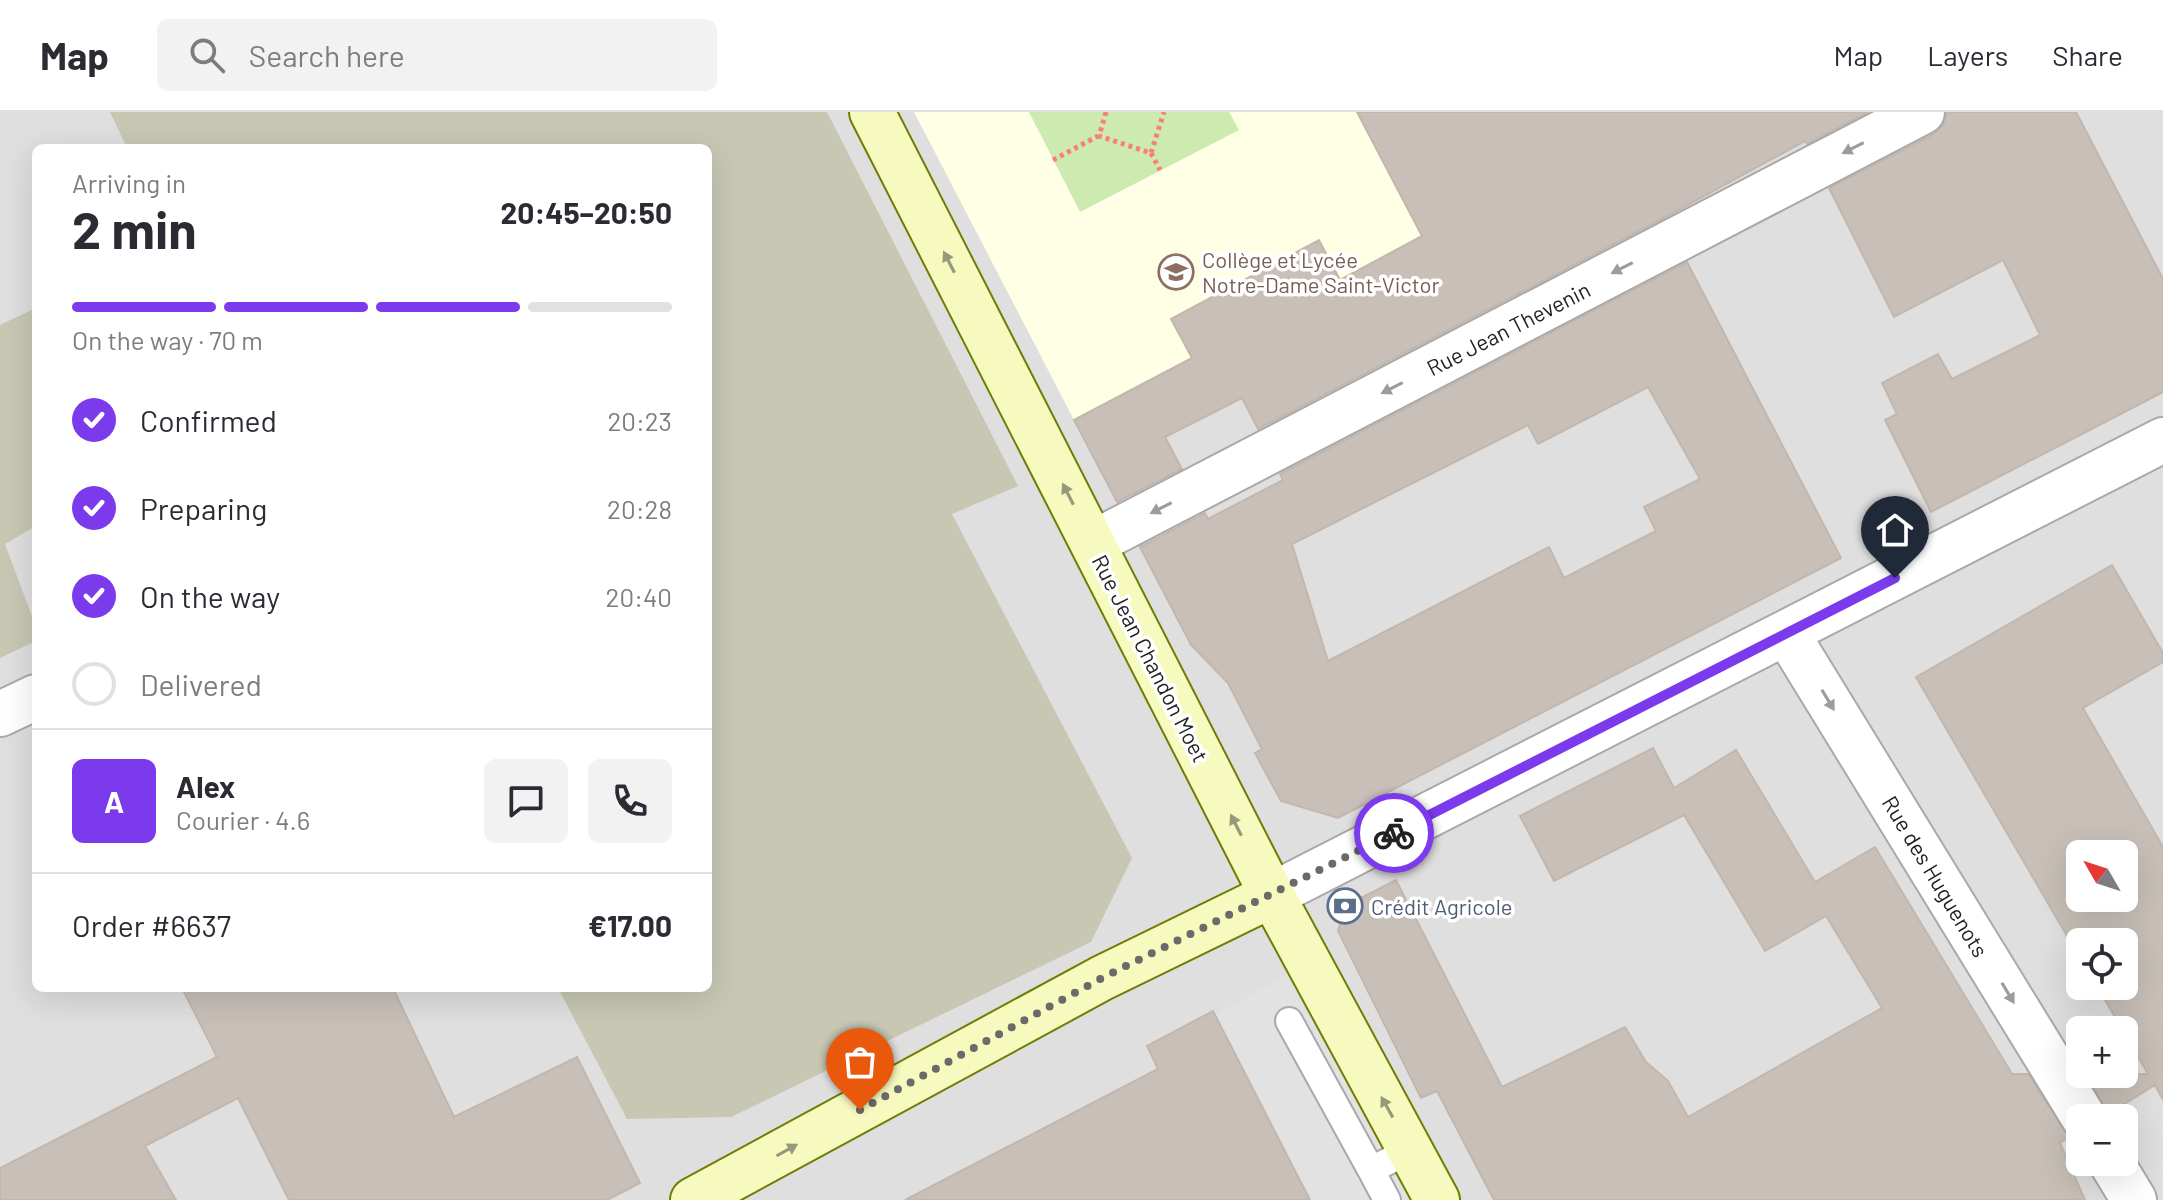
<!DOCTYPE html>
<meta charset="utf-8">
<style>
body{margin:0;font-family:Barlow,sans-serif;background:#f2f2f3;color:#2b2b33;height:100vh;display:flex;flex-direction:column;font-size:30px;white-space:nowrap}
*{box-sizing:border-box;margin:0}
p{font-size:26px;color:#7c7c81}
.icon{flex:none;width:44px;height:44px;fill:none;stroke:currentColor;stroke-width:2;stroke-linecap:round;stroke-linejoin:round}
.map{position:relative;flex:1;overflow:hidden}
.drawer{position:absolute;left:32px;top:32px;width:680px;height:848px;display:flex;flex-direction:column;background:#fff;border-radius:12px;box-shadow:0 8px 32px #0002}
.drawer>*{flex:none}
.needle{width:52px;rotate:309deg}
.fabs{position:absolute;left:2066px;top:728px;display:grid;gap:16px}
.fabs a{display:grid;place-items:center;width:72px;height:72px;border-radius:12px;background:#fff;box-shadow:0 8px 32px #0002;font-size:40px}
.pin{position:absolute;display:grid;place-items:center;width:68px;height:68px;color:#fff;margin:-82px -34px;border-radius:50% 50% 50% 0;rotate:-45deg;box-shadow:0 0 8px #0007}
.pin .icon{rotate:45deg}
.courier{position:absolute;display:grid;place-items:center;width:80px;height:80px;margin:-40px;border:6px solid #7c3aed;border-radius:50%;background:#fff;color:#222;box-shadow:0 2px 10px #0007}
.headline em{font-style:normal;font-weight:700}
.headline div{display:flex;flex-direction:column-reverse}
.headline{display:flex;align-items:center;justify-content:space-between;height:136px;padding:0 40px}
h1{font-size:52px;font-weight:700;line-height:60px}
.bar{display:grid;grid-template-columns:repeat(4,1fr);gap:12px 8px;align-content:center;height:96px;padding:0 40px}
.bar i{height:10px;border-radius:6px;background:#e1e1e2}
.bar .active{background:#7c3aed}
.bar p{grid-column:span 4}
.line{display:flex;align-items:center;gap:20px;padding:0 40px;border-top:2px solid #e1e1e2}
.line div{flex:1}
.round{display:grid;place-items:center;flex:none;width:84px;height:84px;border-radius:12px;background:#f2f2f3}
ol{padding:0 40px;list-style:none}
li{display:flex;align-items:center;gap:24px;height:88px}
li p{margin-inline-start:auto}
li .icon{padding:8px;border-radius:50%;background:#7c3aed;color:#fff;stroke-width:4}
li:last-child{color:#7c7c81}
li i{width:44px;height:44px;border:4px solid #e1e1e2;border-radius:50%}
header{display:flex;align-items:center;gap:48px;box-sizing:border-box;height:112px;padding:0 40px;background:#fff;border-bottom:2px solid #e1e1e2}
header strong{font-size:38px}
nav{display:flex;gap:44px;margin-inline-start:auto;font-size:28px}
.search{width:560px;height:72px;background:#f2f2f3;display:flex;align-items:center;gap:20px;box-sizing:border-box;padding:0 28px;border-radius:12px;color:#7c7c81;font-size:30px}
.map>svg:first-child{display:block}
.residential{fill:#e0dfdf;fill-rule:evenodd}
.education{fill:#ffffe5}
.construction{fill:#c7c7b4}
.grass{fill:#cdebb0}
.parking{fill:#e2e2e2}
.building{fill:#c7bfb8;stroke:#c4b6ab;stroke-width:2;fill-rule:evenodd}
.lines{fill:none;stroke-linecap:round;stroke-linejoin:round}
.lane-casing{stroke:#a9a9a9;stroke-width:30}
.street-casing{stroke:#a9a9a9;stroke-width:48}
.secondary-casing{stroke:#707d05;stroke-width:48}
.path{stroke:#fa8072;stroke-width:5;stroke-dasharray:4 4;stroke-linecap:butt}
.lane{stroke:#fff;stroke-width:26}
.street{stroke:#fff;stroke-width:44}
.secondary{stroke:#f7fabf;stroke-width:44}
.oneway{fill:#9c9c9c}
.oneway2{fill:#979978}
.done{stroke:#6b6a68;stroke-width:8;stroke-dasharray:0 14.4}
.route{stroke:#7c3aed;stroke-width:10}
.labels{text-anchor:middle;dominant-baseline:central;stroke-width:7;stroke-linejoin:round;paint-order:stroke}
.education-label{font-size:22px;fill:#785e54;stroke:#fff;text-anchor:start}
.street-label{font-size:22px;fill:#222;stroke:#fff}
.service-label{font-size:22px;fill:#4e5e75;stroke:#fff;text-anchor:start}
</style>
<header>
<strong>Map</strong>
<div class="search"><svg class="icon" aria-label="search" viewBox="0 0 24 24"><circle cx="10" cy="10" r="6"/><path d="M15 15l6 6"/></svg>Search here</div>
<nav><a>Map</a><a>Layers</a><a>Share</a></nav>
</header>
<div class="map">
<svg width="2163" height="1088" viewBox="0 0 2163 1088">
<rect width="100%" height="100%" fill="#f2efe9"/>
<path class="residential" d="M0 0H2163V1088H0ZM36 36H708V876H36ZM2080 742H2124V786H2080ZM2080 830H2124V874H2080ZM2080 918H2124V962H2080ZM2080 1006H2124V1050H2080Z"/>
<path class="education" d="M914 0H1658L1074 308Z"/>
<path class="construction" d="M110 0H827L1018 374 952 402 1132 746 1091 830 731 1005 627 1007 558 876H708V36H127Z
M36 196V414L5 432 36 515V529L0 546V213Z"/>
<path class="grass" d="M1029 0H1229L1239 18 1080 100Z"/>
<path class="parking" d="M1291 861 1413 1088H1310L1215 903Z"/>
<path class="building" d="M1357 0H1868L1807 32 1805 29 1664 106 1258 317 1242 286 1165 325 1182 357 1117 390 1074 308 1192 246 1171 207 1319 128 1340 168 1422 124Z
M1947 0H2076L2163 167V280L1931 400 1885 308 1897 302 1882 271 1938 242 1952 267 2040 223 2003 148 1894 205 1829 76 1934 22 1943 13Z
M1687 150 1841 446 1338 706 1281 689 1255 641 1262 637 1228 571 1191 533 1140 435 1205 401 1208 407 1283 368 1280 362ZM1648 275 1700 367 1644 395 1656 419 1564 466 1549 435 1328 549 1292 432 1528 313 1538 332Z
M2112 453 2163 541V550L2083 596 2163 735V988L2155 973 2108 1002 2086 962H2148L2097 874H2124V830H2080V846L1916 565ZM2080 742H2124V786H2080Z
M1653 636 1674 676 1736 638 1815 770 1875 735 2012 962H2028L2069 1025 2060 1031 2085 1088H1494L1437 979 1421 986 1338 819 1345 794 1396 768 1502 975 1625 915 1646 950 1668 969 1688 1005 1882 896 1826 804 1765 839 1684 703 1554 769 1520 704Z
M182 876H393L454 1005 577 945 640 1071 607 1088H289L238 986 145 1034 176 1088H0V1056L217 945Z
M1213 899 1310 1088H905L1158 957 1147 934Z"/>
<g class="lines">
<defs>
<path id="lane" d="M1289 909 1371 1058
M1387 1088 1371 1058 1410 1038"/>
<path id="street" d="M1093 431 1922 0
M1787 522 2084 1006
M0 602 36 585
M1272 783 2163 328
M2111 1050 2134 1088"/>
<path id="secondary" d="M872 0 1272 783 1437 1088
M693 1088 1102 866 1272 783"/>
</defs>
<use href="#lane" class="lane-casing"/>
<use href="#street" class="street-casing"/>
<use href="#secondary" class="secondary-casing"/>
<path class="path" d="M1106 0 1099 24 1151 41 1164 0
M1151 41 1160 58
M1053 48 1098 24"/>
<use href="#lane" class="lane"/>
<use href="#street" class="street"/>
<use href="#secondary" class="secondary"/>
</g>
<defs><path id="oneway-solid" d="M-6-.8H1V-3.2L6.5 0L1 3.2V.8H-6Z" transform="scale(2)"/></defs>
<g class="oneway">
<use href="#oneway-solid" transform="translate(1853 36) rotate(153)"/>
<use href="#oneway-solid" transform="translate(1622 156) rotate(153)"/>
<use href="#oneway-solid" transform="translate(1392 276) rotate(153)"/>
<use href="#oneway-solid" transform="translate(1161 396) rotate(153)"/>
<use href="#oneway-solid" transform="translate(1828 588) rotate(59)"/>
<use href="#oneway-solid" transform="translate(2008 881) rotate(59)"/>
</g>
<g class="oneway2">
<use href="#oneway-solid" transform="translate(949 150) rotate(-117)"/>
<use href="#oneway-solid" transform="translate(1068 382) rotate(-117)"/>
<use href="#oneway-solid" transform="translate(1236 713) rotate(-117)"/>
<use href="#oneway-solid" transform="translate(1387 995) rotate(-119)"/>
<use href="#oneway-solid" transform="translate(787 1038) rotate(-29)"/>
</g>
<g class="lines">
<path class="done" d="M860 998 1102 866 1394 721"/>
<path class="route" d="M1394 721 1895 466"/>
</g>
<defs>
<symbol id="school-ring" viewBox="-11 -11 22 22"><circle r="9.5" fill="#fff" stroke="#8d6e63" stroke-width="1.5"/><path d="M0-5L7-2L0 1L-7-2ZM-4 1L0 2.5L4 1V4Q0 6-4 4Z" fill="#8d6e63"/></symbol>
<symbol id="bank-ring" viewBox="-11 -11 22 22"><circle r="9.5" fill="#fff" stroke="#5c6f8a" stroke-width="1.5"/><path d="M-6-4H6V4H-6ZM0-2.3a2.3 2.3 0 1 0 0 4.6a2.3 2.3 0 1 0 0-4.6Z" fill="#5c6f8a"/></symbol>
</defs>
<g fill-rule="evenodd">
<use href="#school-ring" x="1156" y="140" width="40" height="40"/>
<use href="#bank-ring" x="1325" y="774" width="40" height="40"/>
</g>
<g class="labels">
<g class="education-label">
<text x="1202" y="147">Collège et Lycée<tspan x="1202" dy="25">Notre-Dame Saint-Victor</tspan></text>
</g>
<g class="street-label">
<text transform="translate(1508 216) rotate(-27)">Rue Jean Thevenin</text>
<text transform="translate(1151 546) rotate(63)">Rue Jean Chandon Moet</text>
<text transform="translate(1936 764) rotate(59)">Rue des Huguenots</text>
</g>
<g class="service-label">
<text x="1371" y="794">Crédit Agricole</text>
</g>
</g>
</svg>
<div class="fabs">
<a><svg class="needle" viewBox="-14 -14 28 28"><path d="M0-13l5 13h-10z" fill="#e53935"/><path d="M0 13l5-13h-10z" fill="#7c7c81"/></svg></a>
<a><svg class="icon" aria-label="locate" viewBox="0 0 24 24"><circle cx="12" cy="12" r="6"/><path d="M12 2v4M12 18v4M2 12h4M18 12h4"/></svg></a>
<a>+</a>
<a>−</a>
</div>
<div class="pin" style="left:860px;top:998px;background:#ea580c"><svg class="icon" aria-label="bag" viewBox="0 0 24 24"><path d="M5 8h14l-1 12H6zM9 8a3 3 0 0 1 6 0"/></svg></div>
<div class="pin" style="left:1895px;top:466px;background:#1f2937"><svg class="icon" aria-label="home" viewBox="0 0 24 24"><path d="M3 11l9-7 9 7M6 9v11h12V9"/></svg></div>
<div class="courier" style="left:1394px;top:721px"><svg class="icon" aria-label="bike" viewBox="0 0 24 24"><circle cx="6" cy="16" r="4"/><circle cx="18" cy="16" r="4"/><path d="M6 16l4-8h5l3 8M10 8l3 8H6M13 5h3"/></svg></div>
<section class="drawer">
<div class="headline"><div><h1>2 min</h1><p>Arriving in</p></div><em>20:45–20:50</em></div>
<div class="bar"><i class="active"></i><i class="active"></i><i class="active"></i><i></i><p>On the way · 70 m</p></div>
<ol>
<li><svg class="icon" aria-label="check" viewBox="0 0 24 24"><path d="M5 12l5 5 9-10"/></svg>Confirmed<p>20:23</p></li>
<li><svg class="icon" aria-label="check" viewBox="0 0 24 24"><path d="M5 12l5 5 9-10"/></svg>Preparing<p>20:28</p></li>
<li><svg class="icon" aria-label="check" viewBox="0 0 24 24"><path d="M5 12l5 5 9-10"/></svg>On the way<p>20:40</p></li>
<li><i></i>Delivered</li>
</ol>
<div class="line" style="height:144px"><b class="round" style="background:#7c3aed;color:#fff">A</b><div><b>Alex</b><p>Courier · 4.6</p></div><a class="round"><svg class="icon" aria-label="chat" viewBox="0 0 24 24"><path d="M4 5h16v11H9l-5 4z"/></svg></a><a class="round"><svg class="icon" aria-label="phone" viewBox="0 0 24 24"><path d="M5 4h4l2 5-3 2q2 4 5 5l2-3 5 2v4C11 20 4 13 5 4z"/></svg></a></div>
<div class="line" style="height:104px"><div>Order #6637</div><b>€17.00</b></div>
</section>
</div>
